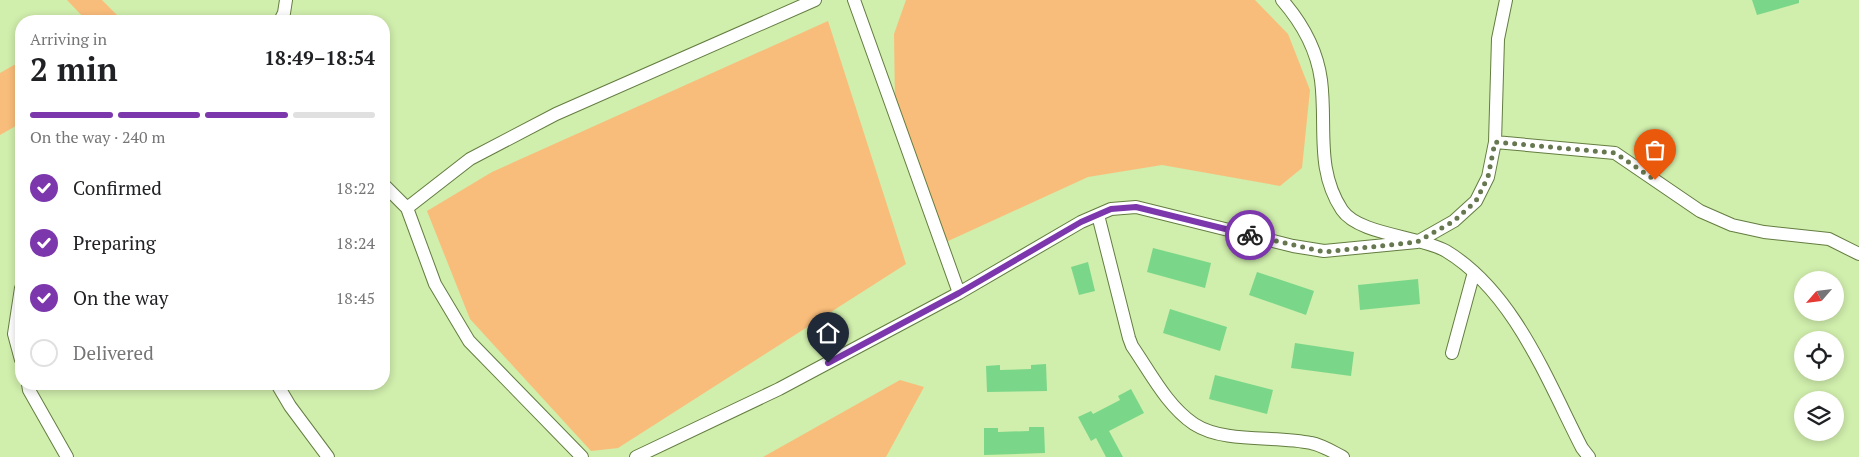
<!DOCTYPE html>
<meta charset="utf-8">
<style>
body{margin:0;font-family:"PT Serif",serif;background:#f6f6f6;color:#202124;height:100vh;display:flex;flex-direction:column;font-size:19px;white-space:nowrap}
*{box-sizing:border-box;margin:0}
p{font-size:16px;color:#757577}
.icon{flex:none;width:28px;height:28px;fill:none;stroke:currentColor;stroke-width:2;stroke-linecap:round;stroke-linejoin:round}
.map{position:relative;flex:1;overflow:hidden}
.side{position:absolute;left:15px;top:15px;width:375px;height:375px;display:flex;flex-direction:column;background:#fff;border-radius:20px;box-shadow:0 2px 8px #0003}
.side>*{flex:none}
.needle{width:32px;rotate:242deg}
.tools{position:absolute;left:1794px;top:271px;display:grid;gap:10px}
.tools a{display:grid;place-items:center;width:50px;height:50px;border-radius:50%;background:#fff;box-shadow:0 2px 8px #0003;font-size:25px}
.pin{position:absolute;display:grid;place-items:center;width:42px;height:42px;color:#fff;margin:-51px -21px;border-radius:50% 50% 50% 0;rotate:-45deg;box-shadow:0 0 5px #0007}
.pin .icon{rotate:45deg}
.courier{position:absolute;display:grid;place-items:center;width:50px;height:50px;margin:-25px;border:4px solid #7b37ab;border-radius:50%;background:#fff;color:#222;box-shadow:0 1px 6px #0007}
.head em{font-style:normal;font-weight:700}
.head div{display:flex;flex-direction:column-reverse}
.head{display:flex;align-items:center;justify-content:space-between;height:85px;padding:0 15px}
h1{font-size:32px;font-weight:700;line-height:38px}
.bar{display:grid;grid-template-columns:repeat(4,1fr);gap:8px 5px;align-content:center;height:60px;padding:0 15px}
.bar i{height:6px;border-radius:4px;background:#e0e0e0}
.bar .selected{background:#7b37ab}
.bar p{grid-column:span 4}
ol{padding:0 15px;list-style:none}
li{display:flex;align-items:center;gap:15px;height:55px}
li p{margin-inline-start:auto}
li .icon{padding:5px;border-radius:50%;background:#7b37ab;color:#fff;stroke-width:4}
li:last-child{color:#757577}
li i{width:28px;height:28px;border:2px solid #e0e0e0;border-radius:50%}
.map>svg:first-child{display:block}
.green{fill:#f9bd7b}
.building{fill:#7ad789}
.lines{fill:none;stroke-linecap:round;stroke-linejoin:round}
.street-casing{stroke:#637d40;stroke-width:14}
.street{stroke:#fff;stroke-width:12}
.done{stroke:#677850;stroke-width:5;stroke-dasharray:0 9}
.route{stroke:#7b37ab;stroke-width:6}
</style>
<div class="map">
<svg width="1859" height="457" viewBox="0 0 1859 457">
<rect width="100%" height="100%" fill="#d0eeac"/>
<path class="green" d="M67 0H102L123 21H87Z
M906 0H1255L1288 34 1310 90 1302 168 1280 186 1162 165 1088 177 946 242 895 103 894 34Z
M828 21 906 264 618 448 591 451 470 319 427 211 492 172Z
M21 63V123L0 135V73L14 65Z
M900 380 924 387 886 457H763Z"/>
<path class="building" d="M1752 0H1799V3L1757 15Z
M1153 248 1211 263 1205 288 1147 272Z
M1088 262 1095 291 1079 295 1071 267Z
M1257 272 1314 291 1306 315 1249 295Z
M1418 279 1420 304 1360 310 1358 285Z
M1170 309 1227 327 1220 351 1163 333Z
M1295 343 1354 352 1351 376 1291 368Z
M1046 364 1047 391 987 392 986 366 1000 365V370L1031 369V365Z
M1215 375 1273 390 1267 414 1209 399Z
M1131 389 1144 413 1109 431 1123 457H1106L1096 438 1091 441 1078 417 1091 411 1093 414 1120 400 1118 396Z
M1029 427H1044L1045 453 984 455V428H998V432L1029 431Z"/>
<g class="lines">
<defs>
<path id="street" d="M854 0 959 293
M1282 0C1302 23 1317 50 1321 80 1327 126 1315 169 1342 210 1359 235 1420 236 1446 251 1514 292 1547 380 1582 448L1589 457
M280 21 284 13 286 0
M1495 142 1615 153 1700 211 1732 225 1764 232 1829 239 1859 254
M384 185 407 208
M1098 215 1129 338 1132 346C1150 372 1167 406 1194 424 1225 444 1276 435 1311 443 1322 445 1333 452 1343 457
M21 288 14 334 21 360
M1452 353 1474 272
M28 384 29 390 67 457
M277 384 290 406 328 457
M582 457 469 341 435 284 407 208 470 159 556 114 815 0
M636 457 779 389 959 293 1081 222 1111 209 1136 207 1293 246 1324 251 1417 242 1454 221 1476 201 1488 177 1495 142 1498 39 1506 0"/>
</defs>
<use href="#street" class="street-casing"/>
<use href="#street" class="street"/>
</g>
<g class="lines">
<path class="done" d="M1250 235 1324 252 1417 242 1454 221 1476 201 1488 177 1495 142 1615 153 1655 180"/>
<path class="route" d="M828 363 959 293 1081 222 1111 209 1136 207 1250 235"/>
</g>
</svg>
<div class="tools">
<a><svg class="needle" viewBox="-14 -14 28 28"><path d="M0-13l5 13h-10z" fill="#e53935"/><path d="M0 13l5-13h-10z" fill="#757577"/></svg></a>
<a><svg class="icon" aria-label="locate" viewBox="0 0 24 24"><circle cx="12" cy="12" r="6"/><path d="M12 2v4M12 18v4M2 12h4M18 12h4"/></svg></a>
<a><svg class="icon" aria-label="layers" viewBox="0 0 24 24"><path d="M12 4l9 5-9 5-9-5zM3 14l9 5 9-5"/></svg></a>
</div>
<div class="pin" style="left:1655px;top:180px;background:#ea580c"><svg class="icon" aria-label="bag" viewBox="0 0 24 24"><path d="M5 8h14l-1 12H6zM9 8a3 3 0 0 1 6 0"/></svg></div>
<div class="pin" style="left:828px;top:363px;background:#1f2937"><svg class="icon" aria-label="home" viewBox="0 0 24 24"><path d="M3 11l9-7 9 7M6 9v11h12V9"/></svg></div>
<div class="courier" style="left:1250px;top:235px"><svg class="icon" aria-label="bike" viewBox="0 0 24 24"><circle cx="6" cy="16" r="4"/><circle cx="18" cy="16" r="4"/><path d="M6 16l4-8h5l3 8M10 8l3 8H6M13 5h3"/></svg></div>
<section class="side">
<div class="head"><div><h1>2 min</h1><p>Arriving in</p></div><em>18:49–18:54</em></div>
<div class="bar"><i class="selected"></i><i class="selected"></i><i class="selected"></i><i></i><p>On the way · 240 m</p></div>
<ol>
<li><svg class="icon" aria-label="check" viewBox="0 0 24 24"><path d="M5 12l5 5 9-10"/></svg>Confirmed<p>18:22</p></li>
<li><svg class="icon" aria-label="check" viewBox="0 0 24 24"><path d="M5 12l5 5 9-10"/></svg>Preparing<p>18:24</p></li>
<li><svg class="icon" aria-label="check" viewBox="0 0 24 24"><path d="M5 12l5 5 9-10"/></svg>On the way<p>18:45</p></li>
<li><i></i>Delivered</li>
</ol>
</section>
</div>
